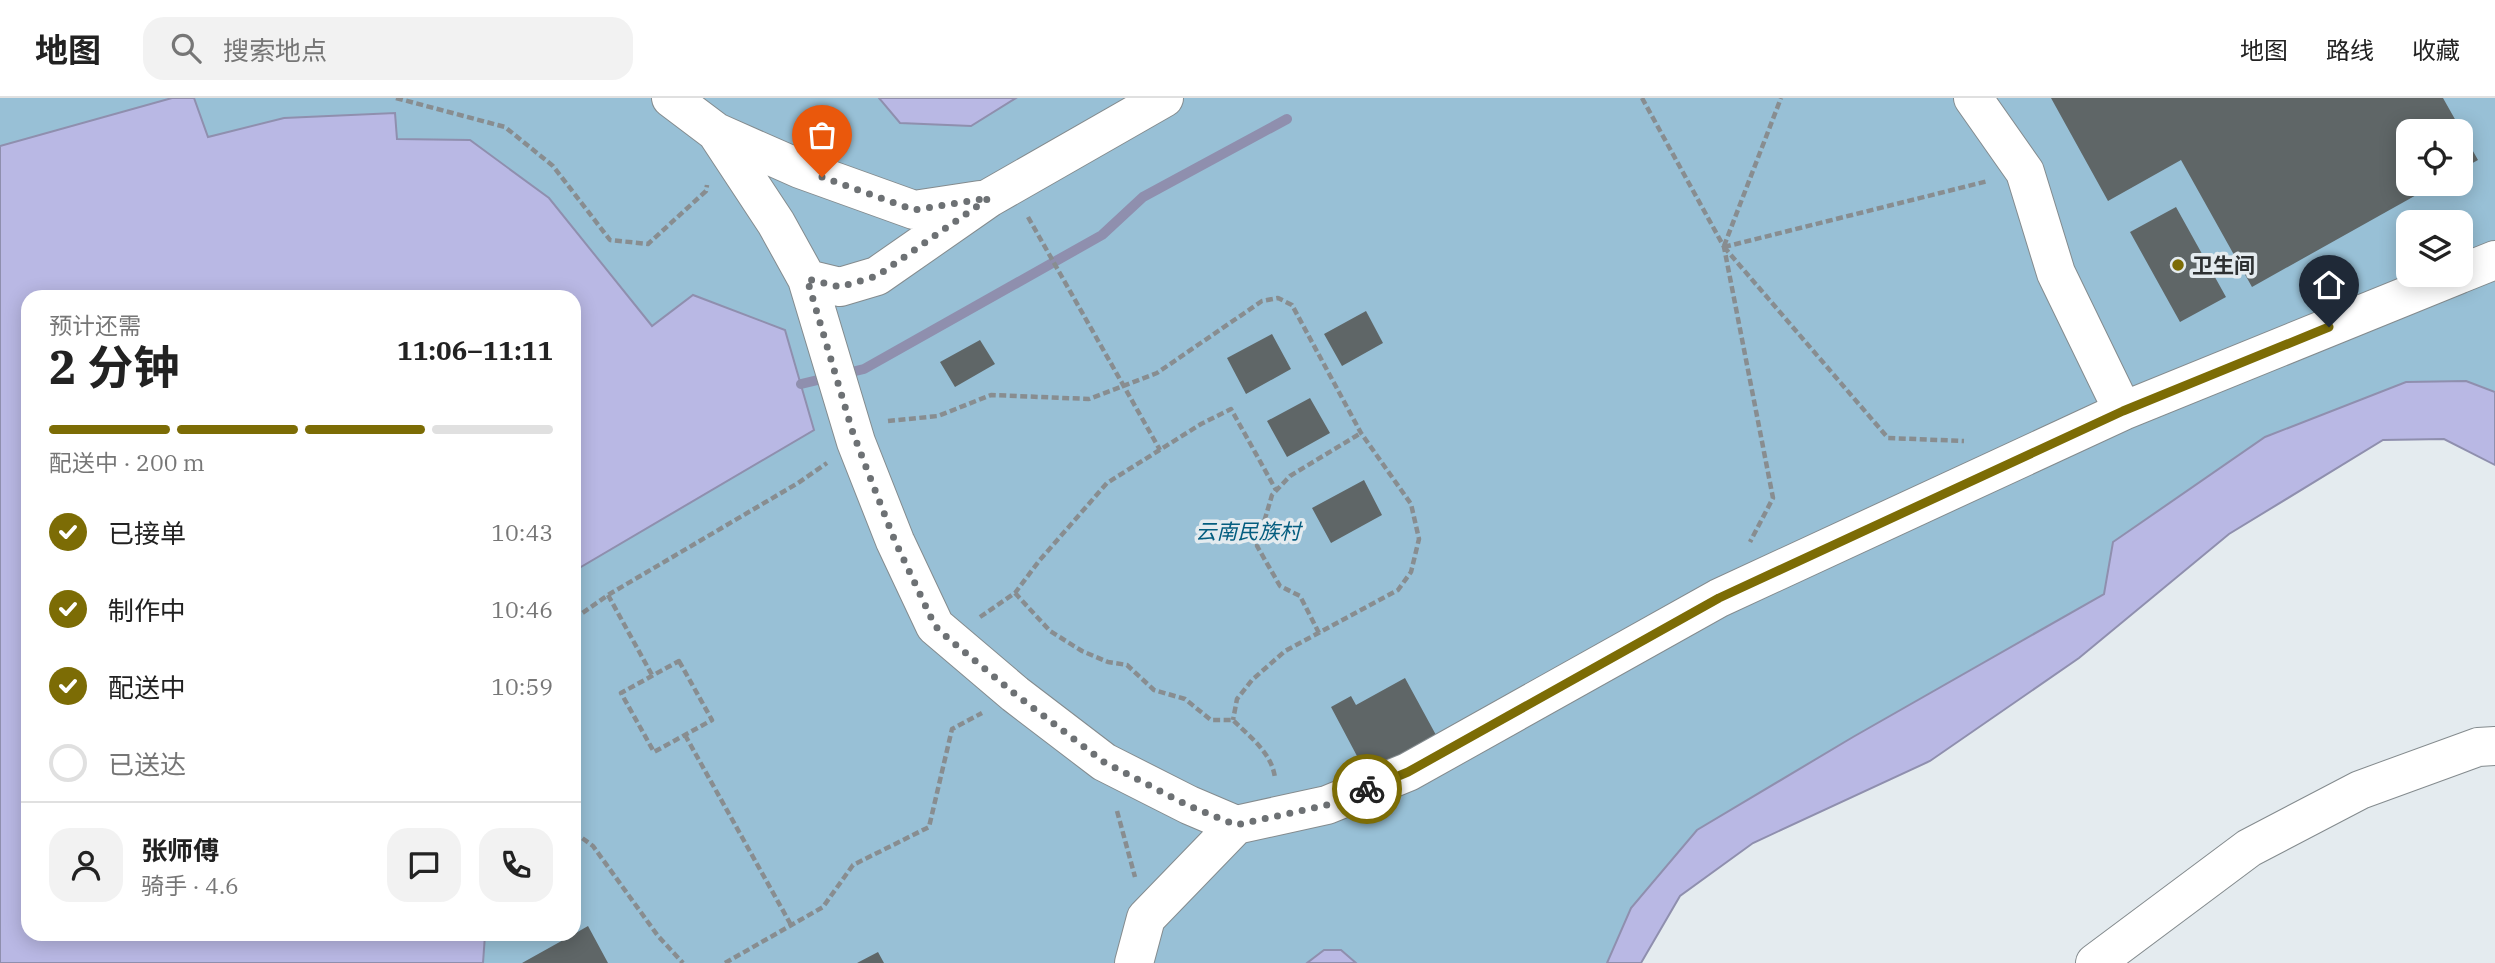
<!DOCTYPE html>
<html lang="zh">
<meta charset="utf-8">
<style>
body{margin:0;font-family:"IBM Plex Serif","Noto Sans SC",serif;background:#f2f2f2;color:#222;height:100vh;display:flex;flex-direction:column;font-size:26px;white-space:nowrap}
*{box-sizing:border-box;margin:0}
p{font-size:23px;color:#767676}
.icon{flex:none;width:38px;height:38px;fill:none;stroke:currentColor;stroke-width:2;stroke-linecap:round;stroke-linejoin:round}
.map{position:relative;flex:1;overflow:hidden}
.details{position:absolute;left:21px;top:192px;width:560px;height:651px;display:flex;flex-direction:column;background:#fff;border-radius:21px;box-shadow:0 4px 18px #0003}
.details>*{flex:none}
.buttons{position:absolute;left:2396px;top:21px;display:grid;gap:14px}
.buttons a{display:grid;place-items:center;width:77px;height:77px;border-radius:14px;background:#fff;box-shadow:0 4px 18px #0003;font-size:35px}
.pin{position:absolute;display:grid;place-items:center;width:60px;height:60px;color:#fff;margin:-72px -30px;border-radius:50% 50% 50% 0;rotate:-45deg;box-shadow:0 0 7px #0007}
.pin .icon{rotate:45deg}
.courier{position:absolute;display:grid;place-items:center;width:70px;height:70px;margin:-35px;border:5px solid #7c6c05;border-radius:50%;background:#fff;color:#222;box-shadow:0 2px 9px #0007}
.overview em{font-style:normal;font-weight:700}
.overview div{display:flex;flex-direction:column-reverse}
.overview{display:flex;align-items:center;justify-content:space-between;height:119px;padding:0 28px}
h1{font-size:46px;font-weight:700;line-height:52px}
.bar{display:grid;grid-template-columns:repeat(4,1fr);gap:10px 7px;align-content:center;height:84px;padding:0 28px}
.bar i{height:9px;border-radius:5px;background:#e0e0e0}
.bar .current{background:#7c6c05}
.bar p{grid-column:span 4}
.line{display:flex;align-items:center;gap:18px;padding:0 28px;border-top:2px solid #e0e0e0}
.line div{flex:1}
.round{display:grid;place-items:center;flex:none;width:74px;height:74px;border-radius:21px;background:#f2f2f2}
ol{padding:0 28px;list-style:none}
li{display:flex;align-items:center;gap:21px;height:77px}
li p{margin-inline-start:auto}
li .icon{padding:7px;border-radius:50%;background:#7c6c05;color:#fff;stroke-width:4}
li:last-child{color:#767676}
li i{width:38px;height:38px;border:4px solid #e0e0e0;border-radius:50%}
header{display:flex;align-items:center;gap:42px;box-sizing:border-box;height:98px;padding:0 35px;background:#fff;border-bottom:2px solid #e0e0e0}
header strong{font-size:33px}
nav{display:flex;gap:38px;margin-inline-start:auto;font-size:24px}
.search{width:490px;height:63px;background:#f2f2f2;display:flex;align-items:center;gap:18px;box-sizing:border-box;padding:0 24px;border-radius:21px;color:#767676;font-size:26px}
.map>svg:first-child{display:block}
.green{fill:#98c0d6;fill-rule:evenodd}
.water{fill:#b9b8e4;stroke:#8f8fae;stroke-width:2}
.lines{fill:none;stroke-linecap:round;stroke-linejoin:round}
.stream{stroke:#8f8fae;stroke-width:10}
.building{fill:#5f6667}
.minor-casing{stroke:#848b8e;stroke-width:40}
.path{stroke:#888d90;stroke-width:4.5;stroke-dasharray:7 3.5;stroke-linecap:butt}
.minor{stroke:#fff;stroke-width:38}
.done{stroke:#6d7174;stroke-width:7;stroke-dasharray:0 12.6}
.route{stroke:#7c6c05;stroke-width:9}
.poi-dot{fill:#7c6c05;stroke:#e4ebef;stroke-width:2.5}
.labels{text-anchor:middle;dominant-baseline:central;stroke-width:7;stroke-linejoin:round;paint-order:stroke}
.poi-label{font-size:21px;font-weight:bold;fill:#2d3031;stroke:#e4ebef;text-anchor:start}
.park-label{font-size:21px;font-style:italic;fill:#035d7f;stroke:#e4ebef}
</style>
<header>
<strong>地图</strong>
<div class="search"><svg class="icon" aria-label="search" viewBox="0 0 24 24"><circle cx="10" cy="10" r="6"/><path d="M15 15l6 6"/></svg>搜索地点</div>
<nav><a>地图</a><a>路线</a><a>收藏</a></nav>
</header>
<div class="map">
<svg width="2495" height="865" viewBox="0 0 2495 865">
<rect width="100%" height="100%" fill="#e4ebef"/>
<path class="green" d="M0 0H2495V294L2466 283 2406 284 2265 340 2113 444 2104 496 1853 639 1631 810 1607 865H0ZM2408 33H2460V86H2408ZM2408 124H2460V177H2408ZM28 200H574V836H28Z"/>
<path class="water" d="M172 0H194L208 39 284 20 395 15 397 41 470 42 549 100 652 228 693 197 785 232 814 332 574 473V200H28V836L485 837 483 865H0V48Z
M879 0H1016L971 28 900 25Z
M2466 283 2495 294V367L2444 341 2383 342 2229 436 2079 560 1930 663 1753 745 1680 798 1641 865H1607L1631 810 1697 732 1853 639 2104 496 2113 444 2265 339 2406 284Z
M1324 852H1341L1356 865H1307Z"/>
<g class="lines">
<path class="stream" d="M801 286 864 271 1102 137 1143 99 1287 21"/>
</g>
<path class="building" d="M2051 0H2443L2478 62 2460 72V33H2408V86H2436L2252 189 2181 62 2108 103Z
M2176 109 2226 199 2180 224 2130 134Z
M1366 213 1383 245 1342 268 1324 236Z
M1272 236 1291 271 1246 296 1227 260Z
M980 242 995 266 955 289 940 264Z
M1310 300 1330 335 1287 359 1267 323Z
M1364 382 1382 417 1331 445 1312 410Z
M1405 580 1436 637 1366 675 1331 609 1351 598 1356 607Z
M588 828 608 865H522L574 836Z
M878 854 884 865H857Z"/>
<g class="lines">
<defs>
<path id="minor" d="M671 0 716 34 800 71 914 112 980 102
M1973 0 2025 74 2056 175 2123 313
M716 34 776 125 807 181 856 344 895 443 935 528 1015 596 1104 664 1189 707 1236 727 1327 707 1408 674 1719 500 2123 313 2458 177
M2460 176 2495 162
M807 181 840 189 877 178 989 100 1164 0
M1134 865 1146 820 1236 727
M2095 865 2249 750 2360 692 2478 649 2495 648"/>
</defs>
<use href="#minor" class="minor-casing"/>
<path class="path" d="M396 0 505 29 553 68 610 142 648 146 706 93 707 87
M1642 0 1724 149 1773 400 1750 444
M1028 119 1160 352
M1724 148 1781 0
M1724 149 1888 340 1964 343
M1724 149 1988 83
M888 323 938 318 991 297 1089 301 1157 275 1262 203 1278 200 1292 207 1361 335 1411 406 1419 441 1411 474 1398 492 1285 553 1252 582 1237 601 1233 622
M1015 495 1050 533 1082 553 1108 564 1127 567 1154 592 1185 601 1211 622H1233C1250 639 1272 655 1275 680
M608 497 652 577
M980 519 1015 495 1039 463 1107 385 1201 326 1231 311 1276 392
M574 521 608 497 798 385 827 365
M1319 535 1300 498 1280 488 1257 448 1272 397 1290 378 1361 335
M679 563 712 622 654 654 621 595Z
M685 637 791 827
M1117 713 1135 779
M574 734 593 748 658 838 683 865
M725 865 823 809 853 767 929 729 952 631 982 615"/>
<use href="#minor" class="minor"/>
</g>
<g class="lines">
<path class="done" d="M822 79 914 112 989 100 877 178 840 189 807 181 852 332 866 369 895 443 935 528 949 541 1015 596 1104 664 1189 708 1236 727 1327 707 1367 691"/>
<path class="route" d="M1367 691 1408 674 1719 500 2123 313 2329 229"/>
</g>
<circle class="poi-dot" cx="2178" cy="167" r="7"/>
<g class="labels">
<g class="poi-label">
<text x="2192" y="167">卫生间</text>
</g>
<g class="park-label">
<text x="1248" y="433">云南民族村</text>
</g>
</g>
</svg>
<div class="buttons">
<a><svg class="icon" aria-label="locate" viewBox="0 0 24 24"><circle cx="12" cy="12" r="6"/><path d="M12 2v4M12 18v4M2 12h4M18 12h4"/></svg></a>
<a><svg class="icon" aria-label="layers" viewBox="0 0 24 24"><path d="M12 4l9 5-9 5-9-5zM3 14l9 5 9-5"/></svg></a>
</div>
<div class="pin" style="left:822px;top:79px;background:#ea580c"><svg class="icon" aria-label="bag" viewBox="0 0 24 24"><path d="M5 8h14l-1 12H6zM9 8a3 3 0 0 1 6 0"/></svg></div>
<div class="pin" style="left:2329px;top:229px;background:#1f2937"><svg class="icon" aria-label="home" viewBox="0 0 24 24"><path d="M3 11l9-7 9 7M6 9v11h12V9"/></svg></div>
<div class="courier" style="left:1367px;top:691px"><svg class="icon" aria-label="bike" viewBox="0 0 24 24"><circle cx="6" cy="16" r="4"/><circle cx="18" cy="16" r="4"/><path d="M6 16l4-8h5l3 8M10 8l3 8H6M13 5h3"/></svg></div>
<section class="details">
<div class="overview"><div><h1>2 分钟</h1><p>预计还需</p></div><em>11:06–11:11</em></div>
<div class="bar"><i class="current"></i><i class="current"></i><i class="current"></i><i></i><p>配送中 · 200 m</p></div>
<ol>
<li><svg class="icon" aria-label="check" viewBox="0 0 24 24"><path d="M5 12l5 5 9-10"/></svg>已接单<p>10:43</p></li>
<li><svg class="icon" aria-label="check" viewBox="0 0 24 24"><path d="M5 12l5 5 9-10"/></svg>制作中<p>10:46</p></li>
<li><svg class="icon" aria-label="check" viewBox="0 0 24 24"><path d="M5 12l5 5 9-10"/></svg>配送中<p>10:59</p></li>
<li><i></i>已送达</li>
</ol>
<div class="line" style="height:126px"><a class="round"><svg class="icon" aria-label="person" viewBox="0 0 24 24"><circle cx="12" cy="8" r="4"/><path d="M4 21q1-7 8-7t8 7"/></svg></a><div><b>张师傅</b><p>骑手 · 4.6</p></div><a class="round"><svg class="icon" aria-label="chat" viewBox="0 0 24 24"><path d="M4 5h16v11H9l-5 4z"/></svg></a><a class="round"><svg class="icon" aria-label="phone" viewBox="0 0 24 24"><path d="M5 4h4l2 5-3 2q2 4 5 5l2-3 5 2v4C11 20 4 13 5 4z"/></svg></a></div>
</section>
</div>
